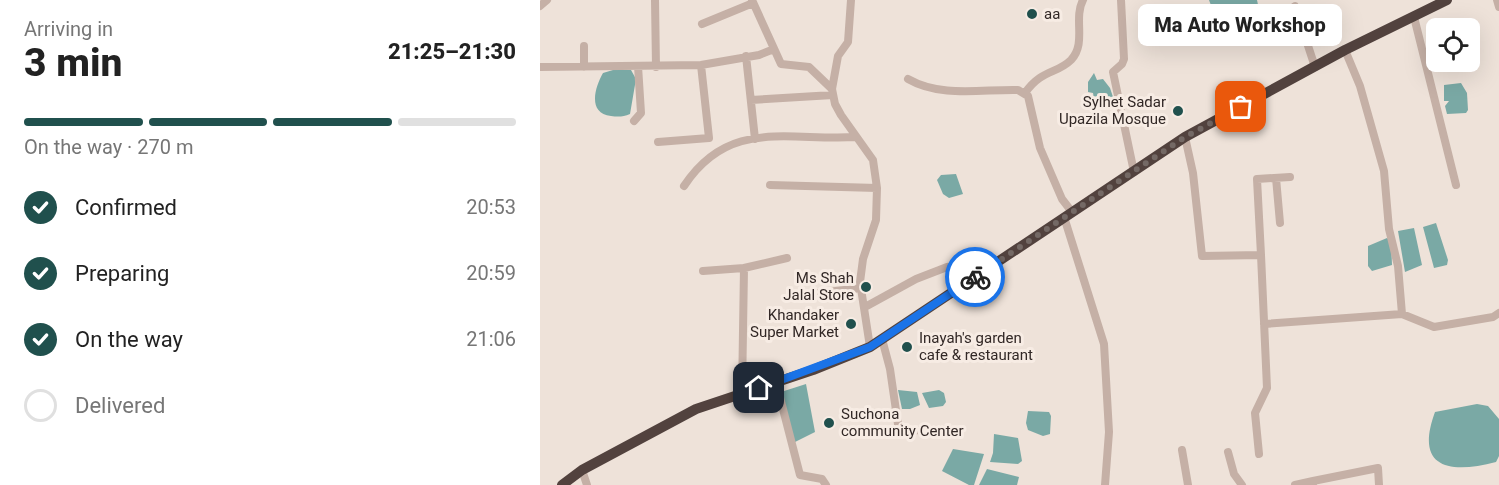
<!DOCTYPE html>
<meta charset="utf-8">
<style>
body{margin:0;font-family:Roboto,sans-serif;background:#f2f2f2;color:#222;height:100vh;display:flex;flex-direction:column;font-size:22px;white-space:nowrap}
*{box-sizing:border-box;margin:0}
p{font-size:20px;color:#767676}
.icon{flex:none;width:33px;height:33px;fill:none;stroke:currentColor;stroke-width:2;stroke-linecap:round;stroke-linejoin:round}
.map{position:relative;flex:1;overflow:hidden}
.details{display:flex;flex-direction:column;background:#fff;width:540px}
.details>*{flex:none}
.fabs{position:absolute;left:886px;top:18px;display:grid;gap:12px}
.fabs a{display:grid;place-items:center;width:54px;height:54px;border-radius:9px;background:#fff;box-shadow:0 6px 24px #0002;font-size:30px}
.pin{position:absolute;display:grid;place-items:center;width:51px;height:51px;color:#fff;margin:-26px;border-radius:12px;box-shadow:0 3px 9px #0006}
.courier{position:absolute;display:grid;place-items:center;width:60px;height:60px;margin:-30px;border:4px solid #1a73e8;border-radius:50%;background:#fff;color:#222;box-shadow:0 2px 8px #0007}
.bubble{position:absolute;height:42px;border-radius:9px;background:#fff;box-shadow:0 6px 24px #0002;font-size:20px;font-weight:800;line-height:42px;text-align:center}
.overview em{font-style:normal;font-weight:800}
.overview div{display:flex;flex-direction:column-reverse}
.overview{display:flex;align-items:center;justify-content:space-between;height:102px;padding:0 24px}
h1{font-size:39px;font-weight:800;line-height:45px}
.bar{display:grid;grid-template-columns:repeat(4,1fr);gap:9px 6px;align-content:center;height:72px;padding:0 24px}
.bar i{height:8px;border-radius:4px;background:#e0e0e0}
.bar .on{background:#20504d}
.bar p{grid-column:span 4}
ol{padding:0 24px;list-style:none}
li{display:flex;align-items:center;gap:18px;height:66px}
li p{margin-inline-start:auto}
li .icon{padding:6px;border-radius:50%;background:#20504d;color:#fff;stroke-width:4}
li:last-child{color:#767676}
li i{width:33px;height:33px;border:3px solid #e0e0e0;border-radius:50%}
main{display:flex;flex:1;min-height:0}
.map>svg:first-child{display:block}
.water{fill:#7aa9a5}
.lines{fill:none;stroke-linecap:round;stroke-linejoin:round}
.minor{stroke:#c5b0a6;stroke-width:8}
.highway{stroke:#52423e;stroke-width:10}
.done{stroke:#746965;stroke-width:6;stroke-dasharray:0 10.8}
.route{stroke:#1a73e8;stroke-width:8}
.poi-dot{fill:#20504d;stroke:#f7ece4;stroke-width:2}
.labels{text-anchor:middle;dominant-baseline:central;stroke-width:6;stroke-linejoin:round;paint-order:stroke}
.poi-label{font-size:15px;fill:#322826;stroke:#f7ece4;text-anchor:start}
</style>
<main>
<section class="details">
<div class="overview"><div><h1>3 min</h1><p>Arriving in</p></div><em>21:25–21:30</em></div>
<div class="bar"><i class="on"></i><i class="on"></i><i class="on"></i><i></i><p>On the way · 270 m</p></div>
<ol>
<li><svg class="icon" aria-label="check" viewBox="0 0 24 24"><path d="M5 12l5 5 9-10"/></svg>Confirmed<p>20:53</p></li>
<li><svg class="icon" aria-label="check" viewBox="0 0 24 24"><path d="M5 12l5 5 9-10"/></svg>Preparing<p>20:59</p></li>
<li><svg class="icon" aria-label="check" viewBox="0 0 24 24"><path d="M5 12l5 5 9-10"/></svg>On the way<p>21:06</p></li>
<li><i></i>Delivered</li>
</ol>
</section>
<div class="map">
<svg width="959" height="485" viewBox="0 0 959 485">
<rect width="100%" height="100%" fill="#eee2d9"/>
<path class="water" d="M669 0H717L723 28 718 36 705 37 698 33 686 38 673 35 668 14 672 8Z
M73 70H91L96 79 90 114C83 117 78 117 71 116 47 113 55 87 63 73Z
M554 73 557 80 563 79 570 88 574 100 555 104 553 93 548 92V82Z
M921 83 927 93 928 110 926 113 907 114 905 106 909 101H904V85Z
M416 174 423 194 409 198 403 194 397 180 401 175Z
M896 223 908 260 907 265 894 268 883 227Z
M874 228 882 265 865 272 858 231Z
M847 238 851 241 852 265 832 271 828 266V246Z
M266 384 275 432 253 443 241 392Z
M358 390 377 392 380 405 370 409H362Z
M399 390 404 393 406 402 403 406 389 408 382 393Z
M937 404 948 406 959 419V456L956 462C910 474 874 469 895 412Z
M488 411 509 412 511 416 510 434 503 436 488 430 486 423Z
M454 434 478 438 482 461 478 464 450 462 453 453Z
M413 449 444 454 434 485H429L402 471Z
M447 469 479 477 477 485H439Z"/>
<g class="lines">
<path class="minor" d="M115 0 116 67
M212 0 241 64 269 67 292 89
M311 0 308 42 298 56 292 89 295 104 301 115 333 160 337 188 336 220 323 259 320 282 330 347
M581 0 584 59 582 64 573 72 594 172
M957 0 959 7
M0 6 7 0
M755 6 775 67
M874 17 916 185
M162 24 213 3
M206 56 215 139
M0 67 161 65 219 55 234 49
M44 67V46
M368 79C401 98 442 89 478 90L488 96 500 148 522 199 532 212
M485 93C502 69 517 74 531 60 547 43 533 19 543 0
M211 100 293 95
M94 121 101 113 98 66
M645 137 653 173 662 256 721 255 727 388 715 413 719 454
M118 142 169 138 161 65
M736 178 740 223
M230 185 337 188
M144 186C189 118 247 141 316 137
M524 217 564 344 569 432 565 485
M721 255 717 179 750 177
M163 271 204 268
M253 296 321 288
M325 307 376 279 407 267
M862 314 894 327 953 317 959 313
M724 324 862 314 858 266 849 229 844 171 820 86 805 50
M342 339 350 369 359 431 409 429
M236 382 260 475 282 479 286 485
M202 394 204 268 247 258
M642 450 648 485
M688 452 694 474 702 485
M42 470 47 485
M755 485 773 481
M773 485V481L838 468 839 485"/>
<path class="highway" d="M22 485 42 470 156 409 273 370 330 347 645 137 805 50 907 0"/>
</g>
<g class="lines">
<path class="done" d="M435 277 645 137 701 107"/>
<path class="route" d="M219 388 330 347 435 277"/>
</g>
<g class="poi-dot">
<circle cx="492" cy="14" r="6"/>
<circle cx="638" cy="111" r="6"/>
<circle cx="326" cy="287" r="6"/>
<circle cx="311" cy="324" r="6"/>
<circle cx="367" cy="347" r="6"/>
<circle cx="289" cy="423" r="6"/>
</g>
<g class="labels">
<g class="poi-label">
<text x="504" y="14">aa</text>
<text x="626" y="102" text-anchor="end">Sylhet Sadar<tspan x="626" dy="17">Upazila Mosque</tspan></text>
<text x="314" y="278" text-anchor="end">Ms Shah<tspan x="314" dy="17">Jalal Store</tspan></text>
<text x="299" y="315" text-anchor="end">Khandaker<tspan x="299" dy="17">Super Market</tspan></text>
<text x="379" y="338">Inayah's garden<tspan x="379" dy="17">cafe &amp; restaurant</tspan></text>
<text x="301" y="414">Suchona<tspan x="301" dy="17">community Center</tspan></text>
</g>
</g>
</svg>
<div class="fabs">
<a><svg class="icon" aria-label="locate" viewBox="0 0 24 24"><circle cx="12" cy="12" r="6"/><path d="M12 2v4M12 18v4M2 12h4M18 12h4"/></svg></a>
</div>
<div class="pin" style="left:701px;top:107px;background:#ea580c"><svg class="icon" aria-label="bag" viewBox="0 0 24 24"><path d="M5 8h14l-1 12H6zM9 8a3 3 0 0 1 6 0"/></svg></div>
<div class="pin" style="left:219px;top:388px;background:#1f2937"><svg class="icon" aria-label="home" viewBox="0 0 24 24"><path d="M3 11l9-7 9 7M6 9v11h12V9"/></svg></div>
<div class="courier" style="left:435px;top:277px"><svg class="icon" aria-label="bike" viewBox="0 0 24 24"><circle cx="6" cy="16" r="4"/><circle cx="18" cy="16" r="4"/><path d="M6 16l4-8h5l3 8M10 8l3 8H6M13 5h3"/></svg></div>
<div class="bubble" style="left:598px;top:4px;width:204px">Ma Auto Workshop</div>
</div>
</main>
